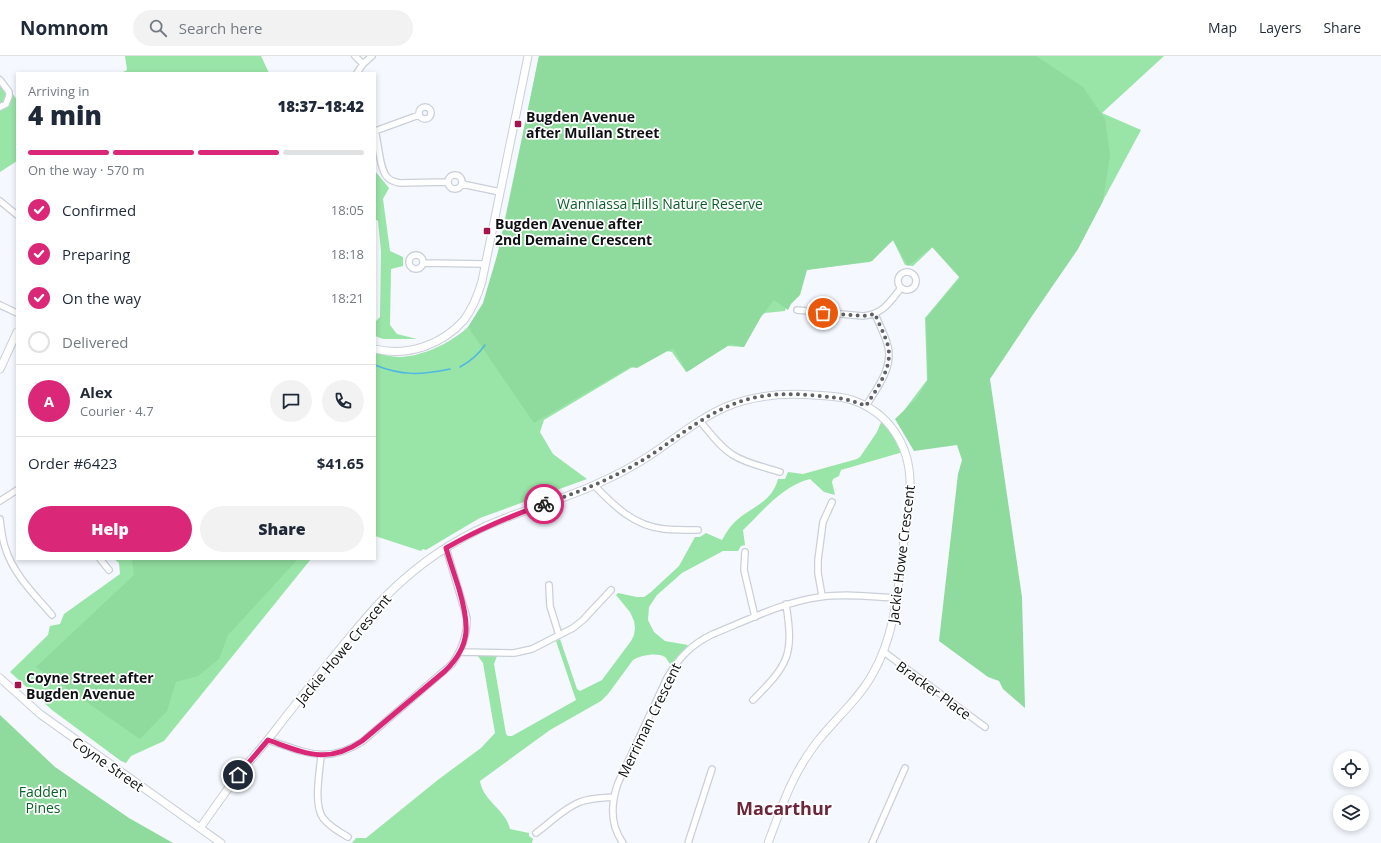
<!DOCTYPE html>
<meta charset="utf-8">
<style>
body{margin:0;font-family:"Open Sans",sans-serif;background:#f2f2f3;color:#1f2937;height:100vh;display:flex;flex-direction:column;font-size:15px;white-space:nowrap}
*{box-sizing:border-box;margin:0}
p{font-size:13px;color:#747a83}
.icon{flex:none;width:22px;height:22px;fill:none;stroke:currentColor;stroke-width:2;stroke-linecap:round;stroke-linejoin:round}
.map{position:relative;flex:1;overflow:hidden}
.panel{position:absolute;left:16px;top:16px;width:360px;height:488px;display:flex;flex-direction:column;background:#fff;border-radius:0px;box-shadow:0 2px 6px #0003}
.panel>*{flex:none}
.controls{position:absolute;left:1333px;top:695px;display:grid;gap:8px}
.controls a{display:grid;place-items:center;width:36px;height:36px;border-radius:50%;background:#fff;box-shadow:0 2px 6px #0003;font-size:20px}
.pin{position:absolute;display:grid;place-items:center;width:34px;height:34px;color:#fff;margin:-17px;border:2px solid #fff;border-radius:50%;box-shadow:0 1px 4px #0007}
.courier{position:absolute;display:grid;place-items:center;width:40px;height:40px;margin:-20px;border:3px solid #db2777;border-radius:50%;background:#fff;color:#222;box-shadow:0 1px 5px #0007}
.head em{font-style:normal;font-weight:800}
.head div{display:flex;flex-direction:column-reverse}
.head{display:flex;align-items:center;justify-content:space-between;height:68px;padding:0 12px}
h1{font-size:26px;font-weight:800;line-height:30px}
.bar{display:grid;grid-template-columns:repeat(4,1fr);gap:6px 4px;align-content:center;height:48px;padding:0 12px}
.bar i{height:5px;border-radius:3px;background:#e0e1e3}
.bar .current{background:#db2777}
.bar p{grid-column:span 4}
.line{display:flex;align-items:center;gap:10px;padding:0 12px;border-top:1px solid #e0e1e3}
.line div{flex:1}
.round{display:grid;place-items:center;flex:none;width:42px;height:42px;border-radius:21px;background:#f2f2f3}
ol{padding:0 12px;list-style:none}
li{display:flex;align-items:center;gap:12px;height:44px}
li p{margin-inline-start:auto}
li .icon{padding:4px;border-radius:50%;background:#db2777;color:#fff;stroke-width:4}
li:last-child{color:#747a83}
li i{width:22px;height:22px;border:2px solid #e0e1e3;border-radius:50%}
.cta{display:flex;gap:8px;margin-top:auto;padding:8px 12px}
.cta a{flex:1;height:46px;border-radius:24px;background:#db2777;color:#fff;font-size:16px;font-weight:800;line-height:46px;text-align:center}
.cta a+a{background:#f2f2f3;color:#1f2937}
header{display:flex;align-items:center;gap:24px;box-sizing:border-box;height:56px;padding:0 20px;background:#fff;border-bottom:1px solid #e0e1e3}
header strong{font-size:19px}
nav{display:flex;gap:22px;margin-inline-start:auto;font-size:14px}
.search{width:280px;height:36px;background:#f2f2f3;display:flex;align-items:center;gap:10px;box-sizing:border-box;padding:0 14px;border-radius:22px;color:#747a83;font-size:15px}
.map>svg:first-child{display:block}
.green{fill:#99e4a7}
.forest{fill:#8fda9d}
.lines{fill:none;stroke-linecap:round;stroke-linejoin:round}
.stream{stroke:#4fb8e2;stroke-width:1.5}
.minor-casing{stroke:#cacfd9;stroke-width:8}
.tertiary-casing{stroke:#cacfd9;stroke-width:9}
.minor{stroke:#fff;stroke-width:5.5}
.tertiary{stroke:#fff;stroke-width:7}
.done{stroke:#5f6166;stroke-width:4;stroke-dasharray:0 7.2}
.route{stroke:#db2777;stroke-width:5}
.poi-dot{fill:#a7144d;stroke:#fff;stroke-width:1.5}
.labels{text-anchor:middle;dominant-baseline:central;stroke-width:3.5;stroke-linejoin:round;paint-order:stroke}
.poi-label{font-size:14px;font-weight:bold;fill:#0e1013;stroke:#fff;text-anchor:start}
.park-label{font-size:14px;fill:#0b6029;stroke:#fff}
.street-label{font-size:14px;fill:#0e1013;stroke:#fff}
.district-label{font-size:18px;font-weight:bold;fill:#6c2639;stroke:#fff}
</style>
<header>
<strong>Nomnom</strong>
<div class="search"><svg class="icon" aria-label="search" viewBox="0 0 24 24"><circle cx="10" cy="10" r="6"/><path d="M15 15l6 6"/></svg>Search here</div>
<nav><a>Map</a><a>Layers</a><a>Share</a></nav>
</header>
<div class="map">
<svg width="1381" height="787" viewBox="0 0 1381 787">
<rect width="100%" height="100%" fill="#f5f8ff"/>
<path class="green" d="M125 0H261L269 17 214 16 121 17 127 14Z
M539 0H1164L1102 57 1141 74 1084 180 899 361 927 324 925 262 960 220 933 191 913 210 905 209 893 184 870 206 805 214 787 248 785 255 765 257 758 261 744 291 728 290 686 316 672 296 661 294 544 364 540 376 553 398 587 423 480 462 451 479 426 494 423 493 421 495 375 480V297C383 298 391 301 399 301 426 301 466 280 480 257 484 250 487 241 490 234Z
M0 19 17 44V105L0 116Z
M375 115 389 132 383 143 390 195 403 201V210L391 213 390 269 397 278 417 283H383L375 280V266L380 261 381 195 378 165 375 163Z
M882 364 888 371 903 396 841 414 839 420 833 423 832 426 835 439 824 436 810 423C782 430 763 455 743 474L745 489 741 490 738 495H723L682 517 657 539 649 551 648 564 654 576 665 585 688 589 671 609C668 606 668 604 665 601 658 596 640 599 633 604L608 638 601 645 550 674 480 725C483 745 506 754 510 773L529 777V780L533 783 532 787H352L356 782H366L439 723 481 692 495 677 483 607 477 599 497 600 494 608 506 678 508 680H512L576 644 556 585 560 583 577 633 580 635 602 624 631 585 634 579 635 572 634 565 630 556 616 539 618 537 637 541H644L651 536 679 510 695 481H700L706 477 722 484C726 477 730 470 737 464 753 450 772 446 778 423H785L788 416 803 418 857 403 860 401 877 376Z
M114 503H311L164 685 131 700 126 707 121 705 52 654 10 616 48 579 50 570 60 568 64 558 120 518 119 507Z"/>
<path class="forest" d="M539 0H1036L1083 31 1105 63 1110 99 1103 145 1078 193 1032 260 990 323 1022 541 1025 652 1003 633 999 625 988 621 939 585 958 418 962 404 957 389 914 395 895 363 917 342 928 324 926 262 960 222 932 191 908 210 893 184 872 205 807 214 800 239 791 248 788 254 774 244 761 261 744 291 730 288 687 316 673 292 637 312 630 311 534 367 468 271 483 247 501 186Z
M132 503H298L228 579 219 603 198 620 176 626 167 655 140 683 36 611 134 519Z
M0 659 55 711 129 762 173 787H0Z"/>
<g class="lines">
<path class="stream" d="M375 309C402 320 421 319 450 313
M460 311C471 305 478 299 485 289"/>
<defs>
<path id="minor" d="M355 0 363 8
M357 17 363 8 372 0
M0 24 9 36V40L6 48 0 51
M419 57a6 6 0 1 1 12 0a6 6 0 1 1-12 0Z
M375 75C379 87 379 114 388 122 391 125 395 126 400 127L447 126
M375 75 419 59
M448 126a7 7 0 1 1 14 0a7 7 0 1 1-14 0Z
M462 128 500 136
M0 145 17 159
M409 206a7 7 0 1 1 14 0a7 7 0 1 1-14 0Z
M423 207 485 208
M898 225a9 9 0 1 1 18 0a9 9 0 1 1-18 0Z
M0 249 17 257
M797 254 863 260C883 258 889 247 901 232
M866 350C877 332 895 310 887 287 884 277 879 268 875 258
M700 365C710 377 720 391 733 399 747 408 765 411 780 416
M594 429C614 450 634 470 664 473 675 474 687 474 698 474
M0 445 17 434
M0 463C1 472 2 482 5 491 13 518 34 538 52 559
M745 496 744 514 755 561
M100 503 109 514
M549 529 550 550 559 579
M822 540 818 517V504L823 466 832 446
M461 596 514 597 532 593 573 572 583 564 611 534
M884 596 985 671
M753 644C789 608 794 599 786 548
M268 684C305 696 327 709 363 685L452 608C462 593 467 580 467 562L446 492
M321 699C320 715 313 748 323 762 329 770 339 776 348 781
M536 777C550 767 564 752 580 746 590 742 602 742 614 741
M623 787C610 769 611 747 618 727L667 622C679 601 692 588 713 578 748 564 783 546 820 541 845 537 872 541 897 542
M688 787 712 713
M872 787 905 712"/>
<path id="tertiary" d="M375 293C407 301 442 289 464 264 473 252 478 239 482 225L528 0
M0 313 17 276
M0 622 40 658 221 787
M200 772C213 754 225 736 239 718 251 703 265 688 277 672 297 646 318 620 339 594 359 570 378 546 402 525 431 499 467 477 503 463 536 450 571 441 603 425 619 418 635 409 649 400 675 383 699 362 728 350 755 339 784 337 813 339 826 340 840 340 852 344 888 356 909 388 910 425 911 444 906 465 904 484 898 531 896 578 872 619 858 644 835 663 817 686 792 718 782 750 768 787"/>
</defs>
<use href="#minor" class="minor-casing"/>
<use href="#tertiary" class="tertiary-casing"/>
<use href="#minor" class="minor"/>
<use href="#tertiary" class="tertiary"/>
</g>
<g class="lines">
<path class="done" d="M544 448C576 437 607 425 636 408 668 390 695 364 729 350 755 338 783 337 810 339 830 341 848 342 866 350 877 332 893 312 888 290 885 279 879 268 875 258L863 260 823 257"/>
<path class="route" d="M238 719 268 684C305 697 327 709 362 685L445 615C472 589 469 567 459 533 455 520 450 506 446 492 479 473 509 461 544 448"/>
</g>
<g class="poi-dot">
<rect x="514" y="64" width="8" height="8" rx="2"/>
<rect x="483" y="171" width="8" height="8" rx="2"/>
<rect x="14" y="625" width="8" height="8" rx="2"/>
</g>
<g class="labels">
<g class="poi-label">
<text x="526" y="60">Bugden Avenue<tspan x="526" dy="16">after Mullan Street</tspan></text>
<text x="495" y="167">Bugden Avenue after<tspan x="495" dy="16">2nd Demaine Crescent</tspan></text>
<text x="26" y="621">Coyne Street after<tspan x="26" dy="16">Bugden Avenue</tspan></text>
</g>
<g class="park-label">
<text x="660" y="147">Wanniassa Hills Nature Reserve</text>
<text x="43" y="735">Fadden<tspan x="43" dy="16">Pines</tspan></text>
</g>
<g class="street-label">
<text transform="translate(901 498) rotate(-83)">Jackie Howe Crescent</text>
<text transform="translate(343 593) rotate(-50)">Jackie Howe Crescent</text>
<text transform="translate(934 634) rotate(36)">Bracker Place</text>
<text transform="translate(649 664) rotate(-64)">Merriman Crescent</text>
<text transform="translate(108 708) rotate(35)">Coyne Street</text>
</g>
<g class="district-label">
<text x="784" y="752">Macarthur</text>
</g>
</g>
</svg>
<div class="controls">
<a><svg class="icon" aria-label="locate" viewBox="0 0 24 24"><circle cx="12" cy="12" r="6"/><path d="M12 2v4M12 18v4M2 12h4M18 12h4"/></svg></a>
<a><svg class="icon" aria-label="layers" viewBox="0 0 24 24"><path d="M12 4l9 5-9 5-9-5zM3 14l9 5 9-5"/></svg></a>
</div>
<div class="pin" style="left:823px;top:257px;background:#ea580c"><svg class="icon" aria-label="bag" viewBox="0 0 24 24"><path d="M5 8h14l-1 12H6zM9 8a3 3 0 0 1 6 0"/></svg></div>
<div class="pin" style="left:238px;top:719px;background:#1f2937"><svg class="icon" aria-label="home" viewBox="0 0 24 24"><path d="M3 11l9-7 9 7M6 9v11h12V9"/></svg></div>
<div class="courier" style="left:544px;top:448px"><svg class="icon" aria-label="bike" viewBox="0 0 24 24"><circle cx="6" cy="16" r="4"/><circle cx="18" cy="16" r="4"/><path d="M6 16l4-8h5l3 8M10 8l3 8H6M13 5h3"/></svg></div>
<section class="panel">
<div class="head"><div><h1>4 min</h1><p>Arriving in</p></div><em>18:37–18:42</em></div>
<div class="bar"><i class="current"></i><i class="current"></i><i class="current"></i><i></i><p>On the way · 570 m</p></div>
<ol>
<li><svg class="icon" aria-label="check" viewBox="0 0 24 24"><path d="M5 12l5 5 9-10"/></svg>Confirmed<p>18:05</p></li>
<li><svg class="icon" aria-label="check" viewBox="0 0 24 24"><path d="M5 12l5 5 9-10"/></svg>Preparing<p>18:18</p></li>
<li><svg class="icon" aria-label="check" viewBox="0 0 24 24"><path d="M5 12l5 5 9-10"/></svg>On the way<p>18:21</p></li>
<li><i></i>Delivered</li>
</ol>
<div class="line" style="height:72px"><b class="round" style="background:#db2777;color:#fff">A</b><div><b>Alex</b><p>Courier · 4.7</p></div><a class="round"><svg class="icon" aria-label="chat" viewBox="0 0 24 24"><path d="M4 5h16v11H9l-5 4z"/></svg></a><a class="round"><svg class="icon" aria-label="phone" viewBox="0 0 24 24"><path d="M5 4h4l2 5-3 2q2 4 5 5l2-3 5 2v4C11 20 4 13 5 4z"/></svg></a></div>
<div class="line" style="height:52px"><div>Order #6423</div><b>$41.65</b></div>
<div class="cta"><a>Help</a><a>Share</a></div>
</section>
</div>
